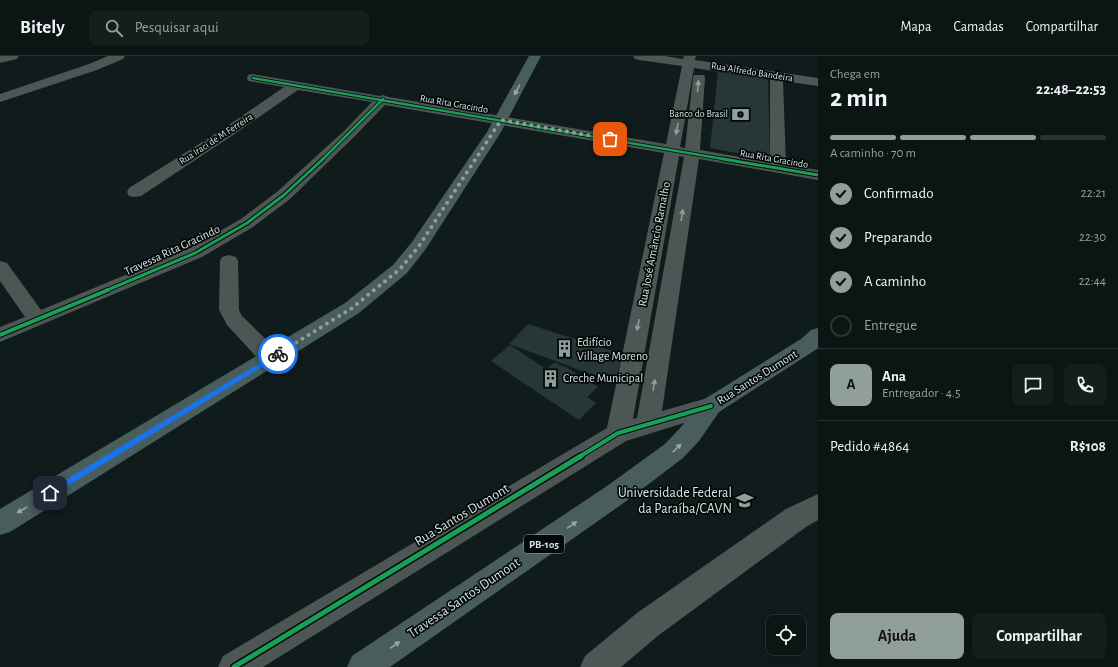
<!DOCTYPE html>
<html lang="pt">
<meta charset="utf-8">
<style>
body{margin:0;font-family:"Alegreya Sans",sans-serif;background:#141e1d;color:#f1f3f6;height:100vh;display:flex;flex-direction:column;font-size:15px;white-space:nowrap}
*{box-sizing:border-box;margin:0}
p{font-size:13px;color:#9a9fa0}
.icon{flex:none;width:22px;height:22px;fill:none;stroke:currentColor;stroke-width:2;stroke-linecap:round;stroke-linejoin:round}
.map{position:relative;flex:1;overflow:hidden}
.side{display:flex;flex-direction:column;background:#0b1514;width:300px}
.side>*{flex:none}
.tools{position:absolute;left:766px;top:559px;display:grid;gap:8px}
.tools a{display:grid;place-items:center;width:40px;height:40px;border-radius:8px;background:#0b1514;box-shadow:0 2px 10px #0003,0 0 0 1px #2b3434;font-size:20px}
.pin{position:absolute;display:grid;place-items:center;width:34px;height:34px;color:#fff;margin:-17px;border-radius:8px;box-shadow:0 2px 6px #0006}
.courier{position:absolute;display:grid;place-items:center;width:40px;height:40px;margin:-20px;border:3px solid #1a73e8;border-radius:50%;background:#fff;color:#222;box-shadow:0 1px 5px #0007}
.summary em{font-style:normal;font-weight:700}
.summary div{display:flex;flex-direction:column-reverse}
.summary{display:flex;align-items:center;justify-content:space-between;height:68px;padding:0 12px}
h1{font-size:26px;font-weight:700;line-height:30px}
.bar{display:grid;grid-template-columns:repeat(4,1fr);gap:6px 4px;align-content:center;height:48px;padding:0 12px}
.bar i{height:5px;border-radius:3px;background:#2b3434}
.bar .current{background:#909e9c}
.bar p{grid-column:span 4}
.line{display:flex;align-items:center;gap:10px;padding:0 12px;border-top:1px solid #2b3434}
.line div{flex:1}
.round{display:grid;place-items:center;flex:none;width:42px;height:42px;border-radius:8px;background:#141e1d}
ol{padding:0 12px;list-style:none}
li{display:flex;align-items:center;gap:12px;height:44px}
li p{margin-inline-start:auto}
li .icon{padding:4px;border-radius:50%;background:#909e9c;color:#111;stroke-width:4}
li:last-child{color:#9a9fa0}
li i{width:22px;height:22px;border:2px solid #2b3434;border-radius:50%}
.action{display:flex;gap:8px;margin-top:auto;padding:8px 12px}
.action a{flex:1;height:46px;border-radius:8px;background:#909e9c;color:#111;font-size:16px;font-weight:700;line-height:46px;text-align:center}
.action a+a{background:#141e1d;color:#f1f3f6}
header{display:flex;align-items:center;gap:24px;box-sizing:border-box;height:56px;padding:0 20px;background:#0b1514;border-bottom:1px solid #2b3434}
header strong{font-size:19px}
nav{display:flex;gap:22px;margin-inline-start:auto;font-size:14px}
.search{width:280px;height:36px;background:#141e1d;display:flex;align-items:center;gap:10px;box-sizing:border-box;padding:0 14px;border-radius:8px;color:#9a9fa0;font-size:15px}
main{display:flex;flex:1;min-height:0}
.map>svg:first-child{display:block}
.building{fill:#263736}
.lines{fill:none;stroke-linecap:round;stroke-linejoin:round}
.minor{fill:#4c5655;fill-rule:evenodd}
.major{fill:#495e5c;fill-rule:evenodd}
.cycleway-far3-casing{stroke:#020908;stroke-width:4}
.cycleway-far2-casing{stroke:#020908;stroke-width:5}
.cycleway-far1-casing{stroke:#020908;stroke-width:6}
.cycleway-casing{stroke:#020908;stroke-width:8}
.cycleway-far3{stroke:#1a9f57;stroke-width:2.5}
.cycleway-far2{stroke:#1a9f57;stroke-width:3}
.cycleway-far1{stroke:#1a9f57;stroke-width:4}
.cycleway{stroke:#1a9f57;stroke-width:5}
.oneway{fill:#919d9c}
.oneway2{fill:#97a8a6}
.route{fill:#1a73e8}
.done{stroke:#909e9c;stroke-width:4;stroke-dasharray:0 7.2}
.labels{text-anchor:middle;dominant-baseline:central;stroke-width:3.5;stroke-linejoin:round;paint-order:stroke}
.far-street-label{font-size:10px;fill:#d6e4e2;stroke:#020908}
.far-poi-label{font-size:10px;fill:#d6e4e2;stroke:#020908;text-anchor:end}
.shield{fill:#020908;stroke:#96a2a1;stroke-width:1}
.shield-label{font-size:11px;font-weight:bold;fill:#d6e4e2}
.street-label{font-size:12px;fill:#d6e4e2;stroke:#020908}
.poi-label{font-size:12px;fill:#d6e4e2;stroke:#020908;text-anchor:start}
.near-poi-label{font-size:14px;fill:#d6e4e2;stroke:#020908;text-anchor:end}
.near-street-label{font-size:14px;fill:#d6e4e2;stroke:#020908}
</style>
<header>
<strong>Bitely</strong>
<div class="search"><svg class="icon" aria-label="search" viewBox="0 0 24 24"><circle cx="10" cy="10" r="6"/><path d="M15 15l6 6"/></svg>Pesquisar aqui</div>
<nav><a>Mapa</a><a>Camadas</a><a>Compartilhar</a></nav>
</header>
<main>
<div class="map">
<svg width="818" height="611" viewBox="0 0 818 611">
<rect width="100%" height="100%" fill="#0f1c1b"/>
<path class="building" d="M718 16 768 23 770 103 710 92Z
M528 268 622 298 615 327 509 288Z
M510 289 546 313 555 306 563 311 564 310 598 331 587 341 596 347 579 364 491 305Z"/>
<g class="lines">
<path class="minor" d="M0 0H19L17 3 0 7Z
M108 0H125L123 3 97 14 0 46V38L89 8Z
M633 0H665L683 3 684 0H696L695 4 818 22V30L783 25 786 109 818 114V124L699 103 662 355 711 341 719 344 723 350 719 356 626 385 263 611H218L223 600 607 372 664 97 385 49 354 81 290 143 253 171 202 201 0 286V271L25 261 0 225V205L7 207 41 254 188 193 241 163 278 135 344 75 372 46 298 34 233 79 141 140 135 141 129 140 127 136 129 132 223 73 284 31 248 25 247 22 248 19 253 18 380 40 383 39 389 41 666 88 682 10 639 4 635 3ZM694 12 770 23V106L700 94 705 22 704 19H694L693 22 685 92 680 91ZM679 100 684 101 637 362 633 363Z
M229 199 236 201 238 205 239 254 242 260 279 296 282 302 279 308 271 310 263 308 227 269 219 254 220 205 222 201Z
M818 438V464L806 471 659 579 621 611H580L585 600 637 557 786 453Z"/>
<path class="major" d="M529 0H541L501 76 425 194 407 217 359 257 10 476 0 479V453L345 247 393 209 412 186 487 76Z
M818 272V292L817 293 719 356 699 385 683 402 625 446 390 611H347L352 600 607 430 665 388 681 371 703 344 801 283 811 274Z"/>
<defs>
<path id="cycleway-far3" d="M253 22 729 104
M322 104 383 43"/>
<path id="cycleway-far2" d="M723 103 818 119
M105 235 195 197 247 167 284 139 323 103"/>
<path id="cycleway-far1" d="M0 279 108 234
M579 401 618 377 711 350"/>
<path id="cycleway" d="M234 611 581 400"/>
</defs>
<use href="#cycleway-far3" class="cycleway-far3-casing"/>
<use href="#cycleway-far2" class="cycleway-far2-casing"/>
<use href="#cycleway-far1" class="cycleway-far1-casing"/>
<use href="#cycleway" class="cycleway-casing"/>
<use href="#cycleway-far3" class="cycleway-far3"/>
<use href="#cycleway-far2" class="cycleway-far2"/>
<use href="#cycleway-far1" class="cycleway-far1"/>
<use href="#cycleway" class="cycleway"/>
</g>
<defs><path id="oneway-solid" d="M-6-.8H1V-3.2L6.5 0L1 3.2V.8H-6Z"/></defs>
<g class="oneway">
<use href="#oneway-solid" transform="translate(698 30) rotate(-85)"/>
<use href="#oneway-solid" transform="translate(677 73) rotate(100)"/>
<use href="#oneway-solid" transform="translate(682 159) rotate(-81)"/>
<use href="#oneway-solid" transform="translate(638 269) rotate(101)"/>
<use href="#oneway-solid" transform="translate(654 329) rotate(-81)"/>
</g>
<g class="oneway2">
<use href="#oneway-solid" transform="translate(517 34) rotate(118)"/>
<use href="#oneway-solid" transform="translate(677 392) rotate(-45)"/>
<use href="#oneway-solid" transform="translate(22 454) rotate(149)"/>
<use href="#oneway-solid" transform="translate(572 469) rotate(-34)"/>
<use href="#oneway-solid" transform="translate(395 589) rotate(-34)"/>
</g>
<path class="route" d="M278 296 281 298 280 300 53 439H47V435Z"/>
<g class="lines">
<path class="done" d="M278 298 352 252 400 213 419 190 501 64 610 83"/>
</g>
<defs>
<symbol id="bank-bare" viewBox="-9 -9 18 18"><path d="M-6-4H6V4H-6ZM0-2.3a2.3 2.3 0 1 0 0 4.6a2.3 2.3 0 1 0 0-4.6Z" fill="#909e9c" stroke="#020908" stroke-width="2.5" paint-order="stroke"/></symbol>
<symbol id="building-bare" viewBox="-9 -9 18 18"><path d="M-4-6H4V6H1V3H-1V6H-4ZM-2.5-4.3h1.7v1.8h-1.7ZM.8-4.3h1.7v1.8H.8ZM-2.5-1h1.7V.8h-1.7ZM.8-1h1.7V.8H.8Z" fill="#909e9c" stroke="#020908" stroke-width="2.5" paint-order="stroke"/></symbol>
<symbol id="university-bare" viewBox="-9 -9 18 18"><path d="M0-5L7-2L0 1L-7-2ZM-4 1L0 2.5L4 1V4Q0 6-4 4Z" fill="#909e9c" stroke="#020908" stroke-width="2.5" paint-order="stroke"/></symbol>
</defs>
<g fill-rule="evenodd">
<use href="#bank-bare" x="728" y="46" width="25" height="25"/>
<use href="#building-bare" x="552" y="280" width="25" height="25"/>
<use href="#building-bare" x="538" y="310" width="25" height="25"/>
<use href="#university-bare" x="732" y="432" width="25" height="25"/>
</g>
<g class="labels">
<g class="far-street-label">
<text transform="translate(752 16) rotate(9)">Rua Alfredo Bandeira</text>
<text transform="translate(454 48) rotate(10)">Rua Rita Gracindo</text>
<text transform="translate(216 83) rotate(-33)">Rua Iraci de M Ferreira</text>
<text transform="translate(774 103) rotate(10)">Rua Rita Gracindo</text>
</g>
<g class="far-poi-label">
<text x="728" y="58">Banco do Brasil</text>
</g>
<rect class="shield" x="524" y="479" width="40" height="18" rx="3"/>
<g class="shield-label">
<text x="544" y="488">PB-105</text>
</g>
<g class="street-label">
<text transform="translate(654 188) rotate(-79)">Rua José Amâncio Ramalho</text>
<text transform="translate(172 194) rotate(-25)">Travessa Rita Gracindo</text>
<text transform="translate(757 321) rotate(-32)">Rua Santos Dumont</text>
</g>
<g class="poi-label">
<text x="577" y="286">Edifício<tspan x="577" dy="14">Village Moreno</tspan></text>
<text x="563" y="322">Creche Municipal</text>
</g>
<g class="near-poi-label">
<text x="732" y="437">Universidade Federal<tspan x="732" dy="16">da Paraíba/CAVN</tspan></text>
</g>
<g class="near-street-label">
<text transform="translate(462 459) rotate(-31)">Rua Santos Dumont</text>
<text transform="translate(464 542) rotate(-34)">Travessa Santos Dumont</text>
</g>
</g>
</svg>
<div class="tools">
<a><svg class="icon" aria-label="locate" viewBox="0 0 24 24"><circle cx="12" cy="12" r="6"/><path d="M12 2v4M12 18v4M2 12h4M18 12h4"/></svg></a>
</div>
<div class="pin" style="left:610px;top:83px;background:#ea580c"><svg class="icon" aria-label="bag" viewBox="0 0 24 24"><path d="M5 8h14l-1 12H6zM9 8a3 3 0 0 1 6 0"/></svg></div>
<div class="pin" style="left:50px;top:437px;background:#1f2937"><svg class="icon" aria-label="home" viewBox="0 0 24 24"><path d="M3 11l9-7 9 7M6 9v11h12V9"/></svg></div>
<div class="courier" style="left:278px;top:298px"><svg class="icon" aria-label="bike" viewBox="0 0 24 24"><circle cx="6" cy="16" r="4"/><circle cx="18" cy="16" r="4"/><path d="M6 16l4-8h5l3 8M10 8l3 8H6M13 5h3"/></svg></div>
</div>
<section class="side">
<div class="summary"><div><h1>2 min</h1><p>Chega em</p></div><em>22:48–22:53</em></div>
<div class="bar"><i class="current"></i><i class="current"></i><i class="current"></i><i></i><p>A caminho · 70 m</p></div>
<ol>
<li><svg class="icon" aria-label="check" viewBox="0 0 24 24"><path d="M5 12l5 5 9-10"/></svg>Confirmado<p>22:21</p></li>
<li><svg class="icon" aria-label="check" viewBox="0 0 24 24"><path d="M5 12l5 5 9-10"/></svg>Preparando<p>22:30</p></li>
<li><svg class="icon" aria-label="check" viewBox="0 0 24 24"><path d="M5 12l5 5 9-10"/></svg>A caminho<p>22:44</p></li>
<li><i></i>Entregue</li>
</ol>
<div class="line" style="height:72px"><b class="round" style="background:#909e9c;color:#111">A</b><div><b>Ana</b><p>Entregador · 4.5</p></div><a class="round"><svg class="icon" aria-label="chat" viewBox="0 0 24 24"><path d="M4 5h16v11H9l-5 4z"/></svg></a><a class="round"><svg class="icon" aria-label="phone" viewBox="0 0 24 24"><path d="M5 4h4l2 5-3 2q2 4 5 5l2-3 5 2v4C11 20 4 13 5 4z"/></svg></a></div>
<div class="line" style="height:52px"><div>Pedido #4864</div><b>R$108</b></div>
<div class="action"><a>Ajuda</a><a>Compartilhar</a></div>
</section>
</main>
